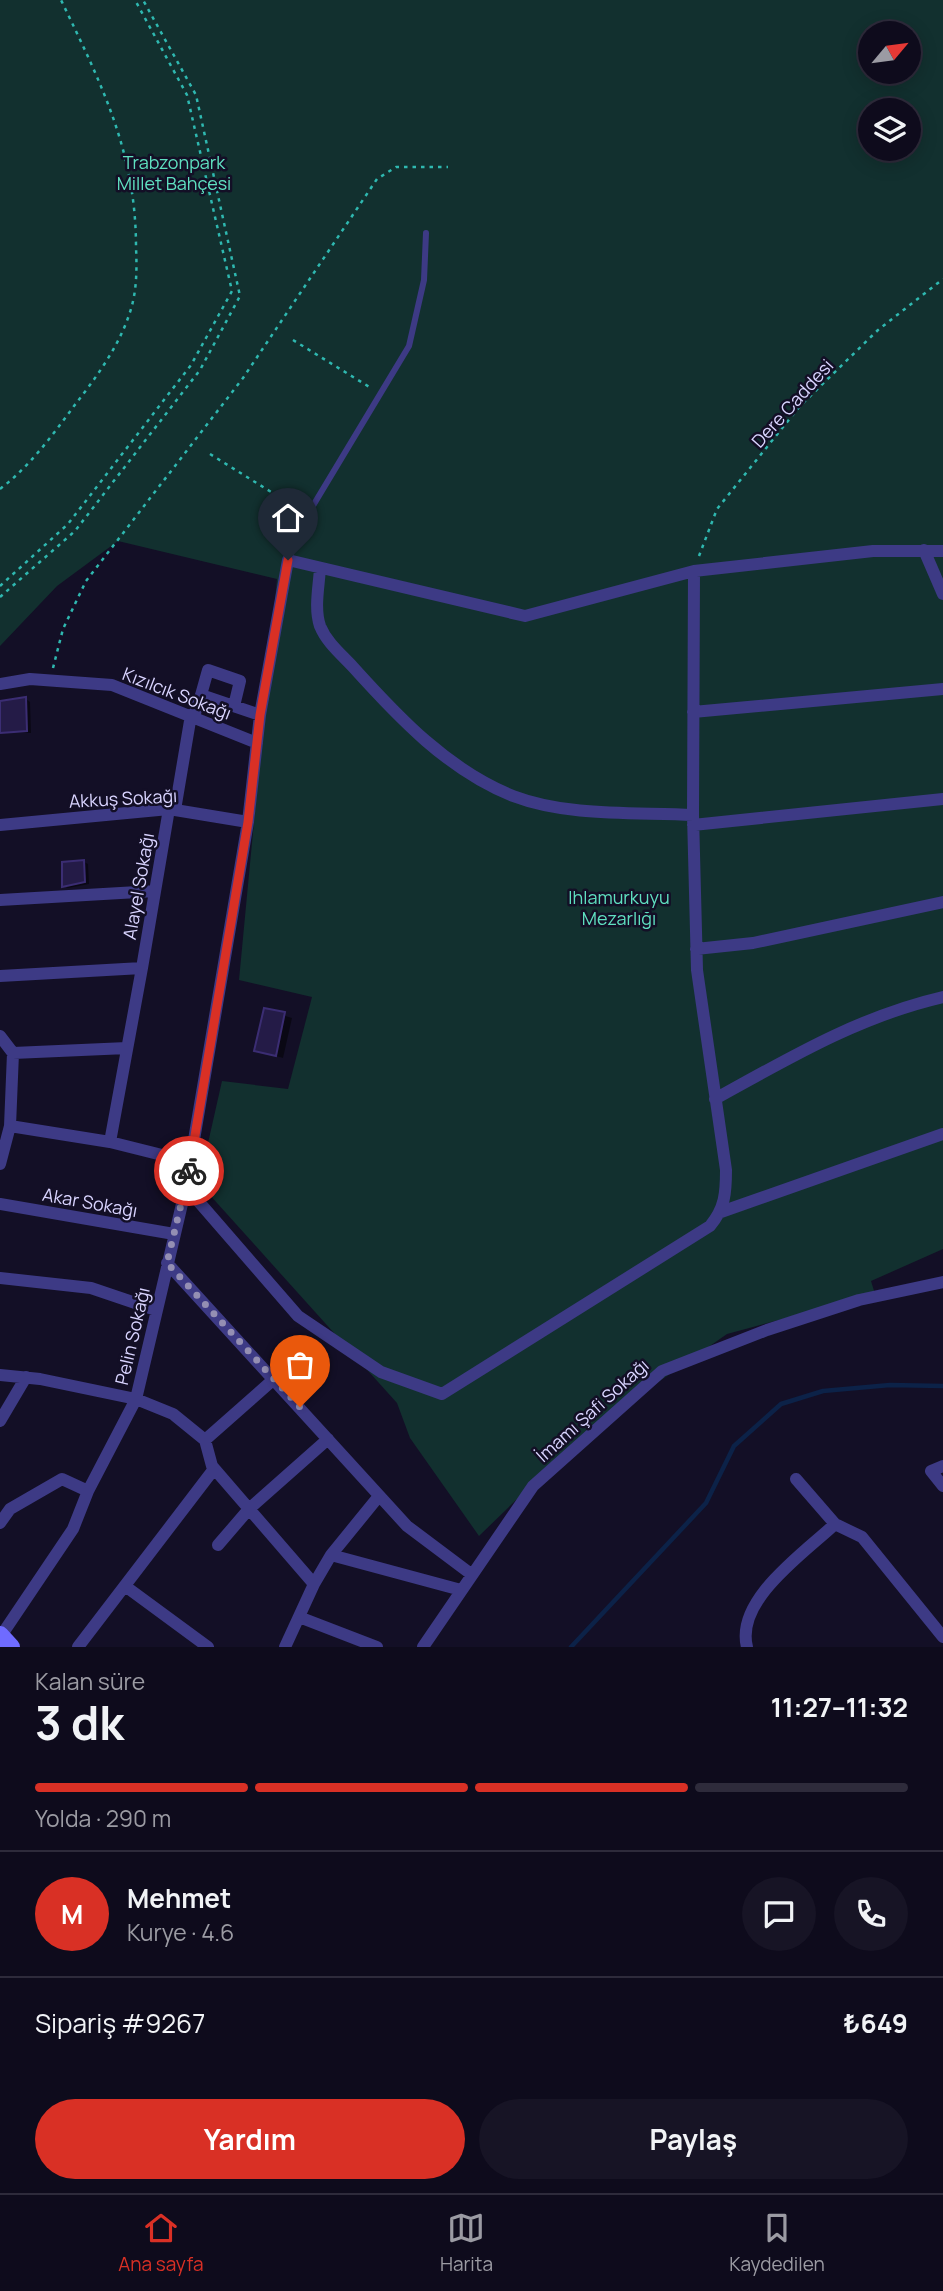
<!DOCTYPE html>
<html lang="tr">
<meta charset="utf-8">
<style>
body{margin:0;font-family:Manrope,sans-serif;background:#171425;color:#f1f3f6;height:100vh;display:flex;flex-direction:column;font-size:26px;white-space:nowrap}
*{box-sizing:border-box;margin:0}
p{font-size:23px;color:#9b9ba3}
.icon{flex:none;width:38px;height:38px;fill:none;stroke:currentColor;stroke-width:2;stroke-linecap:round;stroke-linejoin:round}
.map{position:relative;height:1647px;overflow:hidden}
.drawer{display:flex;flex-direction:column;background:#0e0b1c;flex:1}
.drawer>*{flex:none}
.needle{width:46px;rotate:61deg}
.controls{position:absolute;left:858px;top:21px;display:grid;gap:14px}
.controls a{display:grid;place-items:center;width:63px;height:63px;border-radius:50%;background:#0e0b1c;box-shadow:0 4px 18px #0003,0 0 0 2px #2e2b3b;font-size:35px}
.pin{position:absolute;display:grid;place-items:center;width:60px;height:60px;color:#fff;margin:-72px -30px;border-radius:50% 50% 50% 0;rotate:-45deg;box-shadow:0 0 7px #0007}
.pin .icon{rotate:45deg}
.courier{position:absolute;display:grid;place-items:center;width:70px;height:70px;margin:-35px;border:5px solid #d93025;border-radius:50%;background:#fff;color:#222;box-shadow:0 2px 9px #0007}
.summary em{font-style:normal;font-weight:700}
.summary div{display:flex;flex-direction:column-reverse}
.summary{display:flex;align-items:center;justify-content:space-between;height:119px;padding:0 35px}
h1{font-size:46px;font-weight:700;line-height:52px}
.bar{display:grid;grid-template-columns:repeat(4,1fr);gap:10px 7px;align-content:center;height:84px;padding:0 35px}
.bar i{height:9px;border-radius:5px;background:#2e2b3b}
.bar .active{background:#d93025}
.bar p{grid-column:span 4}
.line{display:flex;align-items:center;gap:18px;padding:0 35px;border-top:2px solid #2e2b3b}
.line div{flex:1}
.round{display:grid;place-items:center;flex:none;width:74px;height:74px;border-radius:37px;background:#171425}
.button{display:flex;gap:14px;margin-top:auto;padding:14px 35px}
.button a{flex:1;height:80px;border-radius:42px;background:#d93025;color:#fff;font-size:28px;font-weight:700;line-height:80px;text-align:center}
.button a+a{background:#171425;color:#f1f3f6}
.menu{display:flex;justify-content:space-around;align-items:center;height:98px;border-top:2px solid #2e2b3b;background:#0e0b1c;font-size:19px;color:#9b9ba3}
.menu a{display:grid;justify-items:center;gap:4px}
.menu .active{color:#d93025}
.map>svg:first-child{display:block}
.green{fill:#12302f;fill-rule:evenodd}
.shadow{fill:#0007}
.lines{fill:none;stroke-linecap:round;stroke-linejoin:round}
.stream{stroke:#0c2248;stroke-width:4.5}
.building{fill:#241b47;stroke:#3b2d73;stroke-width:2}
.path{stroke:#2fb8b0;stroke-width:2.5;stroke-dasharray:3.5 5;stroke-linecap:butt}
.lane{stroke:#3d3a85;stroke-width:6}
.street{stroke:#3d3a85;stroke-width:12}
.secondary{stroke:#6f6bff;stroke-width:18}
.done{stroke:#948fb3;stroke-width:7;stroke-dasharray:0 12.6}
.route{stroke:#d93025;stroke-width:9}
.labels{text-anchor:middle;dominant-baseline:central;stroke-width:5;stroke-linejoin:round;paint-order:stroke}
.park-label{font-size:18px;fill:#5fe0c0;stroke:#130f26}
.street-label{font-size:18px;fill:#d9d4ff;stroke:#130f26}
</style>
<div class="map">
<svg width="943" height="1647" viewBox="0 0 943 1647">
<rect width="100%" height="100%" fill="#130f26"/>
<path class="green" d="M0 0H943V1249L871 1281 875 1294 727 1334 584 1434 479 1536 410 1438 397 1403 199 1183 222 1081 288 1089 312 997 239 980 277 579 118 541 57 586 0 646ZM870 33H908V72H870ZM870 110H908V149H870Z"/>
<path class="shadow" d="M26 699 30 702 31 733 2 732Z
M84 862 88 864 89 884 68 888 64 886Z
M265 1010 292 1018 283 1058 256 1050Z"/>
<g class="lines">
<path class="stream" d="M571 1647 706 1503 734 1446 781 1404 823 1391 890 1385 943 1386"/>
</g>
<path class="building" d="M26 697 27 731 0 733V701Z
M84 860 85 882 62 887V862Z
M264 1008 285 1012 276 1056 254 1051Z"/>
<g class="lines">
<path class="path" d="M293 340 371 388
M210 454 300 510
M0 489C30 466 52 436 74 406 95 379 118 348 129 315 137 293 137 270 136 247 136 152 101 83 61 0
M699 556 717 509 800 406 878 330 943 279
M0 586 68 524 191 365 232 291 187 95 135 0
M0 597 75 531 200 370 240 296 196 95 143 0
M53 668 63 629 86 581 243 378 377 179 396 167H448"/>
<path class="lane" d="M288 560 308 514 409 346 424 280 426 233"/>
<path class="street" d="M924 550 943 594
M320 568C319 586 314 608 320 626 327 643 341 654 353 667 399 718 448 770 513 796 568 817 635 812 693 815
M0 684 30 679 112 685 257 743
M201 695 208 670 240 681 234 706
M693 712 943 689
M194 716 201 695 260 715
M175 810 191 715
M0 825 169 809 248 822
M693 825 943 799
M0 900 155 891
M696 949 753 943 943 902
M142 968 169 809
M0 976 142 968 110 1142 10 1126 0 1164
M0 1036 13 1053 127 1048
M715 1099C789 1058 860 1016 943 997
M10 1126 13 1053
M110 1142 190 1162
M186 1187 298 1316 381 1372 442 1394 710 1226C725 1208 726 1193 726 1170L697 970 693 815 694 571
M0 1204 174 1234
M721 1212 943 1134
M167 1263 407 1526 471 1574
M0 1278 91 1288 156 1310
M0 1375 40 1379 136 1399 186 1187 248 822 260 715 288 560 525 616 694 571 873 551H943
M0 1421 26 1377
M205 1440 274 1379
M943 1466 931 1471 943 1486
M796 1479 835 1524 862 1537 943 1637
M0 1523 10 1509 62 1479 88 1491
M218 1545 249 1509 328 1439
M331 1555 379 1496
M125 1586 208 1647
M299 1617 377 1647
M1 1636 73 1529 88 1491 136 1399 173 1414 205 1440 212 1466 314 1584 331 1555 461 1590
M78 1647 214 1469
M285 1647 314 1584
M423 1647 533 1486 662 1371 767 1330 859 1300 943 1282
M747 1647C735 1600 804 1553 835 1524"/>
<path class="secondary" d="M0 1635 11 1647"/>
</g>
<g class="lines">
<path class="done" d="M189 1171 167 1263 300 1407"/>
<path class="route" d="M189 1171 248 822 260 715 288 560"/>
</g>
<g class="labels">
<g class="park-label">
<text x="174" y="162">Trabzonpark<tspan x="174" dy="21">Millet Bahçesi</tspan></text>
<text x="619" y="897">Ihlamurkuyu<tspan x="619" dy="21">Mezarlığı</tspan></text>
</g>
<g class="street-label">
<text transform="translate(792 403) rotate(-48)">Dere Caddesi</text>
<text transform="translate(177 693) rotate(21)">Kızılcık Sokağı</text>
<text transform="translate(123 798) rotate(-3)">Akkuş Sokağı</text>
<text transform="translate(138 886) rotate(-80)">Alayel Sokağı</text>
<text transform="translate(90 1202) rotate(10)">Akar Sokağı</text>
<text transform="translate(132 1336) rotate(-77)">Pelin Sokağı</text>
<text transform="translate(592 1410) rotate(-42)">İmamı Şafi Sokağı</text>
</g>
</g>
</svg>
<div class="controls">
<a><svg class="needle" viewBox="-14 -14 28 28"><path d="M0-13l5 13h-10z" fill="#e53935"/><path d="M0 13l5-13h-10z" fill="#9b9ba3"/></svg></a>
<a><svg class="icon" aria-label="layers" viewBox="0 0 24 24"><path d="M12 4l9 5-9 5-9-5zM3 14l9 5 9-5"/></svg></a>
</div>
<div class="pin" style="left:300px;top:1407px;background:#ea580c"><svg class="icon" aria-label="bag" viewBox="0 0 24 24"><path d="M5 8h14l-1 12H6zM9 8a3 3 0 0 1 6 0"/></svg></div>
<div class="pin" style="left:288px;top:560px;background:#1f2937"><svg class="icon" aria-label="home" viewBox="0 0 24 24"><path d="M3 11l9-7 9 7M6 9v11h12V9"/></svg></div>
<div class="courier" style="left:189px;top:1171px"><svg class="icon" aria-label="bike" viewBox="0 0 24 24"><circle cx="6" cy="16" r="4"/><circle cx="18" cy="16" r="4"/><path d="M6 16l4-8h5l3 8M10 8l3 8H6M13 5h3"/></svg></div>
</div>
<section class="drawer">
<div class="summary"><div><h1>3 dk</h1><p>Kalan süre</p></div><em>11:27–11:32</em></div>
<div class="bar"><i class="active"></i><i class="active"></i><i class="active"></i><i></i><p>Yolda · 290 m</p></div>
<div class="line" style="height:126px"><b class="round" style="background:#d93025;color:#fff">M</b><div><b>Mehmet</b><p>Kurye · 4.6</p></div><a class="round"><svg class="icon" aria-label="chat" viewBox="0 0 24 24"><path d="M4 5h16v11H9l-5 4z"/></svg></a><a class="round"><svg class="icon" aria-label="phone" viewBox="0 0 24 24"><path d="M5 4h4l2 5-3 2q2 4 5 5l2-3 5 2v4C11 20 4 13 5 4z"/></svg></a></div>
<div class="line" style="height:91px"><div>Sipariş #9267</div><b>₺649</b></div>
<div class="button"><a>Yardım</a><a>Paylaş</a></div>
</section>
<nav class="menu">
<a class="active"><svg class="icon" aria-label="home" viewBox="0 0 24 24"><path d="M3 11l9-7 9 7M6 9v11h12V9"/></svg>Ana sayfa</a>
<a><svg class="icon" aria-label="map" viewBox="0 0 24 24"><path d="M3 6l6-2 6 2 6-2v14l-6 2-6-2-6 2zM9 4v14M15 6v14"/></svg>Harita</a>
<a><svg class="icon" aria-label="saved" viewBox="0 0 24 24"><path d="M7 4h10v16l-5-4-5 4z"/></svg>Kaydedilen</a>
</nav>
